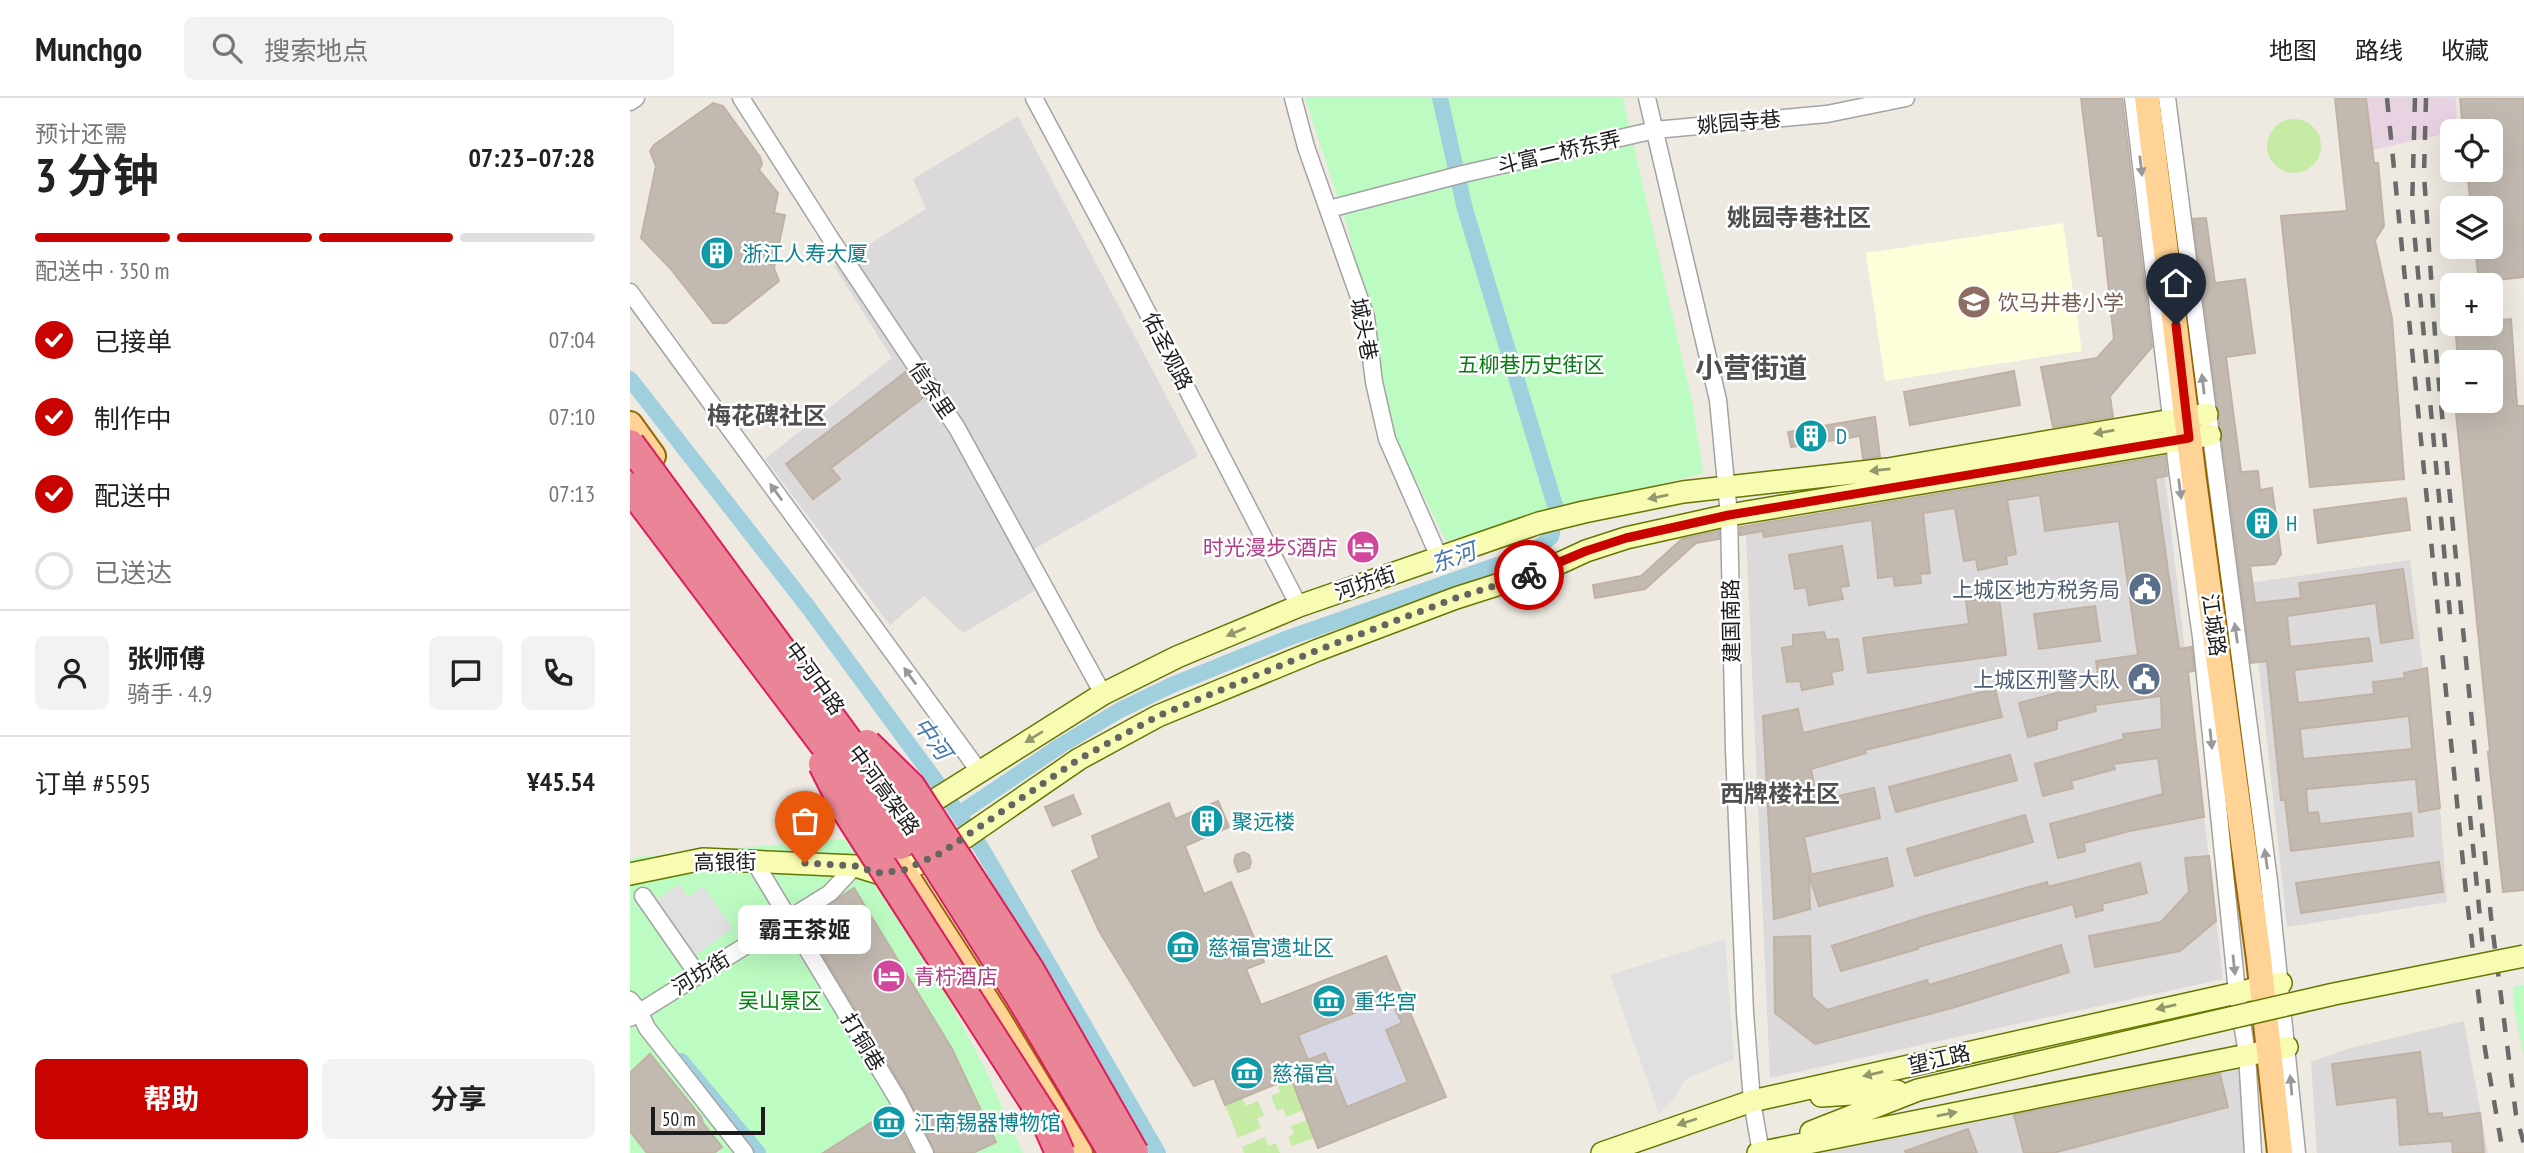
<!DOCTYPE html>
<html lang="zh">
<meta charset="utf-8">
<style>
body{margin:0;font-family:"PT Sans Narrow","Noto Sans SC",sans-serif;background:#f2f2f2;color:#222;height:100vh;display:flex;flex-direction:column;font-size:26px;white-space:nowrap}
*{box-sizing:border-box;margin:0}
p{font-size:23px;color:#767676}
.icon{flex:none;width:38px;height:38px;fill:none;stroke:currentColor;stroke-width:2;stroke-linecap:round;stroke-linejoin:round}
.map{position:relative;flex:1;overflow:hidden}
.details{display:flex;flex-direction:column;background:#fff;width:630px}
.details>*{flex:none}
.buttons{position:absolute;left:1810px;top:21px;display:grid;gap:14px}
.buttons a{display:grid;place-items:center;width:63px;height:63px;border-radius:10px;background:#fff;box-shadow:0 7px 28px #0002;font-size:35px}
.scale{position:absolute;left:21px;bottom:18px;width:114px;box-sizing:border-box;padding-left:7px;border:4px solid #1c1c1c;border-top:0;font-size:19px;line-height:24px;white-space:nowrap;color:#1c1c1c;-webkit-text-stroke:5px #fff;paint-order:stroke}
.pin{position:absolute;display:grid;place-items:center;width:60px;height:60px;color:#fff;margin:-72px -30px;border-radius:50% 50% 50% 0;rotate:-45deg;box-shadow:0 0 7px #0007}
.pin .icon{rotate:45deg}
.courier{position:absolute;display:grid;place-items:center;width:70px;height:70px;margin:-35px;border:5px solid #c90400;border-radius:50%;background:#fff;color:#222;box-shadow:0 2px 9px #0007}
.bubble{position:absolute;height:49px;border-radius:10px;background:#fff;box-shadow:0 7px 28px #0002;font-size:23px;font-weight:700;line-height:49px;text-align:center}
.headline em{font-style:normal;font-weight:700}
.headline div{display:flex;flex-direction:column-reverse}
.headline{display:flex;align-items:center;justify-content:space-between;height:119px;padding:0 35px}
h1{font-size:46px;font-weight:700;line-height:52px}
.bar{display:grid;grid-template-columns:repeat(4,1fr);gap:10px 7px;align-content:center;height:84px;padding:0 35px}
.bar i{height:9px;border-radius:5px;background:#e0e0e0}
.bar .current{background:#c90400}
.bar p{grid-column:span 4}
.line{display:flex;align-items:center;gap:18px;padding:0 35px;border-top:2px solid #e0e0e0}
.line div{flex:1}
.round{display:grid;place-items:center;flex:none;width:74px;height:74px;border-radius:10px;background:#f2f2f2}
ol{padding:0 35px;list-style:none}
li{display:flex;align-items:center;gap:21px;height:77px}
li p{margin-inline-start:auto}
li .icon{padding:7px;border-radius:50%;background:#c90400;color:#fff;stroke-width:4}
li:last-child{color:#767676}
li i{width:38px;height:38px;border:4px solid #e0e0e0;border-radius:50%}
.button{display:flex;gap:14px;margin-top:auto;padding:14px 35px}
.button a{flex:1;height:80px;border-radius:10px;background:#c90400;color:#fff;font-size:28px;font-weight:700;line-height:80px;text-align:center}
.button a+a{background:#f2f2f2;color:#222}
header{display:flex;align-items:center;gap:42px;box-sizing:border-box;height:98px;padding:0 35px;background:#fff;border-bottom:2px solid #e0e0e0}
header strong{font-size:33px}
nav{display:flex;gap:38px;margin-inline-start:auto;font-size:24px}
.search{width:490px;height:63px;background:#f2f2f2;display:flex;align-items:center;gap:18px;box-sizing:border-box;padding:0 24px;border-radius:10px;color:#767676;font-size:26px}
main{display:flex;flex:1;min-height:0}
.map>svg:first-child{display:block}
.residential{fill:#dbd9d9}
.industrial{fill:#e8d3e3}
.education{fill:#feffda}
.grass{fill:#c6eba5}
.park{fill:#bcfbc2}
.parking{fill:#e0e0e0}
.plaza{fill:#d6d6e4}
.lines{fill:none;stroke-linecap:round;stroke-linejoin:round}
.canal{stroke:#a0cfde;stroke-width:16}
.building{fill:#c2bab1;stroke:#c0b1a3;stroke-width:2;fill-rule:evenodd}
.street-casing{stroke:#a3a3a3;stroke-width:19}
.secondary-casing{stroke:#677601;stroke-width:24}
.primary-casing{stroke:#956600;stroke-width:28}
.street{stroke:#fff;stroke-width:16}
.secondary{stroke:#f7fcb2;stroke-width:21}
.primary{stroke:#ffd396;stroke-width:24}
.rail{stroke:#6a6a6a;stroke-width:4.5;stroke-dasharray:14 14;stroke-linecap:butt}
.secondary-bridge-casing{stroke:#677601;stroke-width:24;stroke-linecap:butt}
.highway-bridge-casing{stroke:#de1d5c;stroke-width:32;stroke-linecap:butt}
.secondary-bridge{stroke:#f7fcb2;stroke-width:21}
.highway-bridge{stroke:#e98596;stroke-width:28}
.oneway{fill:#999}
.oneway2{fill:#94976e}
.done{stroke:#666461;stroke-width:7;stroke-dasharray:0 12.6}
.route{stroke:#c90400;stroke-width:9}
.labels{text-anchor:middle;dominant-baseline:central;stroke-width:5;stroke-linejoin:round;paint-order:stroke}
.street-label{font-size:21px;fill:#1c1c1c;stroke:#fff}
.culture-label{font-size:21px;fill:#0d838f;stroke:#fff;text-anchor:start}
.education-label{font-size:21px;fill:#785e54;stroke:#fff;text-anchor:start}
.park-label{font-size:21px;fill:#077e13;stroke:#fff}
.hotel-label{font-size:21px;fill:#b23c85;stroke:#fff;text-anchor:end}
.service-label{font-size:21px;fill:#4e5e75;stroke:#fff;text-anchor:end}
.water-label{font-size:23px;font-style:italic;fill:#4678af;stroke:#fff}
.quarter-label{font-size:24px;font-weight:bold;fill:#4f4f4f;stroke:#fff}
.district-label{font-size:28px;font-weight:bold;fill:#4f4f4f;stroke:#fff}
</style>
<header>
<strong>Munchgo</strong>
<div class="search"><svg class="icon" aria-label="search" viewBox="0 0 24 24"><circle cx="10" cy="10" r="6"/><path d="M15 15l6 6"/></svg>搜索地点</div>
<nav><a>地图</a><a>路线</a><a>收藏</a></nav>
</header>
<main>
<section class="details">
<div class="headline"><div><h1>3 分钟</h1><p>预计还需</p></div><em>07:23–07:28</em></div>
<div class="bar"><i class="current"></i><i class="current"></i><i class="current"></i><i></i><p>配送中 · 350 m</p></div>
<ol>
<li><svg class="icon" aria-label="check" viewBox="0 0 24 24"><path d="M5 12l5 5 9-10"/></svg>已接单<p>07:04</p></li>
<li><svg class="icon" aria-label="check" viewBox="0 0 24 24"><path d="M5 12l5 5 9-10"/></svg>制作中<p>07:10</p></li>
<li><svg class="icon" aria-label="check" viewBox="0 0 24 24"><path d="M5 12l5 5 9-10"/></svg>配送中<p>07:13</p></li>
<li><i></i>已送达</li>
</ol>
<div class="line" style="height:126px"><a class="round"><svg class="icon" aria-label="person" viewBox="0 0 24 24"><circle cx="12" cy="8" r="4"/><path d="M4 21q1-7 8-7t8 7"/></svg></a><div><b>张师傅</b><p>骑手 · 4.9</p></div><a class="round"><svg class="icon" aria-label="chat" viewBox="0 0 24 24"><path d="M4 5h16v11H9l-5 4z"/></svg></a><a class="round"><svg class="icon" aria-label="phone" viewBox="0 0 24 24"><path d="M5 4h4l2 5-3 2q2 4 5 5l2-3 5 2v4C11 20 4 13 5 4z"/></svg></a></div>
<div class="line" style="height:91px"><div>订单 #5595</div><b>¥45.54</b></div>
<div class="button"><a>帮助</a><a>分享</a></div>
</section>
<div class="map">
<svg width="1894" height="1055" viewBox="0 0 1894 1055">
<rect width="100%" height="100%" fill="#eeeae2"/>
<path class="residential" d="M388 18 568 358 404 451V493L333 535 294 498 260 527 135 361 262 260 204 168 296 111 283 81Z
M1534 371 1593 881 1140 980 1116 436Z
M1780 462 1810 710 1817 804 1657 829 1620 485Z
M1834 923 1858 1055H1687L1681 964 1717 951Z
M1610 958 1622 1055H1131Z"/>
<path class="industrial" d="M1737 0H1826L1827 33 1743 52Z"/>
<path class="education" d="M1433 125 1452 253 1255 283 1236 155Z"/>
<path class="grass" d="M1637 48a27 27 0 1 1 54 0a27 27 0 1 1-54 0Z
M661 980 674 1012 656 1019 653 1010 647 1013 641 998 650 994 647 985Z
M612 999 616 1008 628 1003 634 1018 627 1020 631 1030 608 1040 595 1007Z
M677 1022 684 1040 662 1048 658 1039 664 1036 661 1028Z
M635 1039 638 1048 646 1045 650 1055H614L612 1049Z"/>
<path class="park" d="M675 0H993L1063 308 1073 375 816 443 765 340 718 131Z
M234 739 355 971 393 1055H0V762L5 759Z
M1894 887V960L1884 911 1883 889Z"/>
<path class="parking" d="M49 786 58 799 73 788 103 830 66 857 26 802Z
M1095 841 1104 961 1056 981 1044 1001 1029 1016 980 877Z"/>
<path class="plaza" d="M760 901 772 925 757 932 778 984 717 1009 695 955 678 962 668 937Z"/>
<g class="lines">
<path class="canal" d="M0 281 178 509 308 686 352 751 528 1055
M329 716 430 648 490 612 542 587 661 539 902 455 921 439 927 414 835 111 810 0
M51 963 128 1055"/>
</g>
<path class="building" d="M1451 0H1492L1522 249 1480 298 1483 319 1423 329 1411 269 1467 260 1484 241 1473 138H1468Z
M1705 0H1736L1744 65H1748L1754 128 1745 142 1762 221 1774 381 1680 389 1651 118 1717 113Z
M1830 0H1894V179L1849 184 1845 149H1860V110H1841L1837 72H1860V33H1833Z
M83 5 93 8 130 59 132 66 129 72 148 95 144 115 155 117 144 170 149 183 96 225H83L40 170 11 140 26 68 20 53 24 47Z
M1576 120 1585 185 1615 181 1625 255 1596 259 1611 374 1628 373 1630 392 1642 390 1651 456 1645 466 1620 468 1625 505 1671 500 1669 485 1773 471 1783 540 1751 545 1746 505 1657 518 1660 549 1739 540 1742 563 1664 572 1668 605 1744 596 1743 584 1775 580 1774 575 1797 570 1810 710 1789 714 1786 681 1676 691 1678 715 1688 714 1690 726 1781 715 1783 738 1661 753 1655 702H1651L1637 563 1621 565 1563 121ZM1779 618 1782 651 1673 661 1670 631Z
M1881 221 1887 308H1894V792L1873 794 1858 654H1860L1826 315 1860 311V264H1828L1825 226H1860V223Z
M277 273 294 299 201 370 210 381 183 401 156 366Z
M1384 273 1390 307 1280 327 1274 294Z
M1245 319 1250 359 1233 361 1230 338 1161 349 1158 334Z
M1535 358 1537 378 1525 380 1549 551 1562 549 1564 573 1558 574 1574 719 1500 733 1454 745 1455 753 1428 760 1420 726 1533 696 1528 660 1483 666 1485 671 1441 683 1443 690 1413 698 1405 666 1494 641 1493 636 1532 631 1531 598 1465 607 1466 613 1427 623V631L1398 639 1389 605 1469 584 1466 563 1508 557 1489 423 1415 433 1410 397 1377 402 1386 456 1376 458 1377 466 1348 472 1346 461 1334 463 1325 410 1293 415 1300 475 1290 476 1291 485 1265 488 1263 478 1248 480 1242 422 1134 439 1133 433 1110 437V429Z
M1776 400 1780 432 1688 445 1684 412Z
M1089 433V441L1066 445 1015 491 965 500 963 487 1011 478 1052 441Z
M1212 448 1219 488 1210 489 1213 501 1179 507 1176 489 1165 491 1159 457Z
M1369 499 1376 557 1238 575 1233 540 1339 526 1336 503Z
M1465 508 1470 543 1409 551 1404 516Z
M1194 534 1196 542 1208 541 1213 572 1201 574 1203 586 1172 592 1170 583 1157 584 1152 550 1163 548V537Z
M1365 591 1372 619 1235 652 1236 655 1181 671 1187 703 1244 690 1250 720 1174 739 1181 774H1179L1180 811 1144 821 1133 618 1168 611 1173 635Z
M1380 657 1387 682 1266 714 1259 689Z
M443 697 451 716 423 728 415 709Z
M588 703 599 729 555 748 574 796 601 784 634 864 616 871 631 907 756 858 816 999 688 1050 661 980 595 1007 584 980 564 988 469 833 442 773 469 760 462 738 539 705 545 721ZM760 901 772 925 756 932 778 984 717 1009 695 955 678 962 668 937Z
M1395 717 1403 744 1285 778 1277 751Z
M614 754 619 757 621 764 619 770 608 774 604 763 606 757Z
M1579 758 1586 823 1550 853 1465 869 1459 838 1531 824 1559 794 1555 760Z
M1257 760 1263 788 1189 808 1179 777Z
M1809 764 1813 794 1671 815 1666 785Z
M1510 765 1517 795 1472 806 1473 812 1446 819 1443 806 1288 849V851L1211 873 1202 848 1295 818 1417 784 1418 789Z
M224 790 322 951 366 1044 343 1055H305L276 995 173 824Z
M1180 838 1182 899 1197 912 1297 882 1299 887 1431 847 1439 874 1322 910 1185 946 1145 915 1144 839Z
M1790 954 1798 1016 1812 1015V1020L1850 1015 1854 1055H1823L1822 1043 1770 1047 1767 999 1707 1007 1702 966Z
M20 956 71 1019 73 1025 92 1049 84 1055H17L0 1033V975Z
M1590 976 1598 1009 1423 1055H1394L1384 1017Z
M261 1012 283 1055H193Z
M1338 1031 1347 1055H1276L1275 1053Z"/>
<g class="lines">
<defs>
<path id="street" d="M111 0 201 141 327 330 473 596
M404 0 480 142 669 508
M663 0 676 49 736 219 744 284 757 341 809 459
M1017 0 1088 302 1099 417 1104 651 1115 915 1122 1003 1131 1055
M1503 0 1548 378 1571 539 1607 894 1617 956 1623 1055
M1537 0 1639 783 1667 1055
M0 4 6 0
M699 111 833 76 1025 32 1197 16 1276 0
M0 194 349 673
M124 763 267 1000 295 1055
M13 798 68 877
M0 902 9 913 17 930 115 1055
M0 920 200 795 225 768"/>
<path id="secondary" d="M281 717 473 596 547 559 669 508 909 425 954 414 1053 394 1258 371 1577 316
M0 776 73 761 225 768 248 775 274 772 311 756 449 661 528 618 688 552 826 500 917 471 956 453 996 440 1099 417 1580 337
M1191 998 1267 993
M1181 1034 1288 992
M972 1055 1122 1003 1651 885
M1128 1055 1657 949"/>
<path id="primary" d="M1517 0 1564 382 1629 861 1650 1055
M0 326 23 358
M247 732 366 917 450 1055"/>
</defs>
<use href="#street" class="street-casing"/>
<use href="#secondary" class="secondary-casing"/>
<use href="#primary" class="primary-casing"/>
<use href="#street" class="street"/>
<use href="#secondary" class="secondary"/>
<use href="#primary" class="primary"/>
<path class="rail" d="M1757 0 1836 795 1855 951 1873 1055
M1785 0 1782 111 1821 527
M1796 0 1794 77 1807 265 1861 819 1886 1017 1894 1046
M1840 718 1853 850"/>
<defs>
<path id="secondary-bridge" d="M1288 992 1704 896 1894 858"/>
<path id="highway-bridge" d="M0 346 290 741 391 900 483 1055
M0 389 270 747
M237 646 281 689 399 871 504 1055
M193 666 215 710 415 1021 430 1055"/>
</defs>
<use href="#secondary-bridge" class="secondary-bridge-casing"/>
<use href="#highway-bridge" class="highway-bridge-casing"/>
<use href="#secondary-bridge" class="secondary-bridge"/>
<use href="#highway-bridge" class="highway-bridge"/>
</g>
<defs><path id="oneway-solid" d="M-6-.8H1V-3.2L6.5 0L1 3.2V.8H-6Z" transform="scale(1.75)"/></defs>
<g class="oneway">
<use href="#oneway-solid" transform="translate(1511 68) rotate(83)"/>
<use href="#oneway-solid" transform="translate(1573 286) rotate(-97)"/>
<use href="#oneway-solid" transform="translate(1550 391) rotate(82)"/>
<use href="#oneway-solid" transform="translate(146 394) rotate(-126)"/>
<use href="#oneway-solid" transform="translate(1606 535) rotate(-98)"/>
<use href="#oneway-solid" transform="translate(280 578) rotate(-126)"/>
<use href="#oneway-solid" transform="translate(1581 641) rotate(84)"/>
<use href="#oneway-solid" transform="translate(1636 761) rotate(-98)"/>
<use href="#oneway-solid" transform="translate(1604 867) rotate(84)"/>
<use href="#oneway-solid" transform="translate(1661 987) rotate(-95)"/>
</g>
<g class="oneway2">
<use href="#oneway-solid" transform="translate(1474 334) rotate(170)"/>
<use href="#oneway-solid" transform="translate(1250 372) rotate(174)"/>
<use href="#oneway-solid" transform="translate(1028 399) rotate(169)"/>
<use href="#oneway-solid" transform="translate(606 534) rotate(157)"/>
<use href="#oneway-solid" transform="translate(404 639) rotate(148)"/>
<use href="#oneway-solid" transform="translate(1536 909) rotate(167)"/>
<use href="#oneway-solid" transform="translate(1243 976) rotate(167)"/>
<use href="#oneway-solid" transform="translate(1317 1016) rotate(-12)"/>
<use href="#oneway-solid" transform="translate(1057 1024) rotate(162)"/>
</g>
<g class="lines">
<path class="done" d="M175 765 225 768 248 775 274 772 311 755 449 661 528 618 688 552 826 500 899 477"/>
<path class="route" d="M899 477 956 453 996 440 1099 417 1559 340 1546 227"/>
</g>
<defs>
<symbol id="building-disc" viewBox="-11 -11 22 22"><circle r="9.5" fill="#0f9aa8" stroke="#fff"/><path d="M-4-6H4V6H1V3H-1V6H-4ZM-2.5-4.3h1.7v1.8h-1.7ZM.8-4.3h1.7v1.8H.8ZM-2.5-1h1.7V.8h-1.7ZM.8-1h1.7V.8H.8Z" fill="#fff"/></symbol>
<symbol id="school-disc" viewBox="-11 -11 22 22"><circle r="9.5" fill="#8d6e63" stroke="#fff"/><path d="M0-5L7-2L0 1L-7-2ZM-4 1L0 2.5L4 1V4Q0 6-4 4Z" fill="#fff"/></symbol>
<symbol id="hotel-disc" viewBox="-11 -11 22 22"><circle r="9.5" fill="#d1479c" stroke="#fff"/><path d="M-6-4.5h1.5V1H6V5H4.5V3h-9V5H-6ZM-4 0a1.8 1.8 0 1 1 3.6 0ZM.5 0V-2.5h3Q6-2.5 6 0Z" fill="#fff"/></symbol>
<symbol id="civic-disc" viewBox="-11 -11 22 22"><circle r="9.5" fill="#5c6f8a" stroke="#fff"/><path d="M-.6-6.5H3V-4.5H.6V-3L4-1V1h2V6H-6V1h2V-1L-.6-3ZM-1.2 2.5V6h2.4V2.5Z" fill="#fff"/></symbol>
<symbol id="museum-disc" viewBox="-11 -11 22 22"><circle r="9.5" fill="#0f9aa8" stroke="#fff"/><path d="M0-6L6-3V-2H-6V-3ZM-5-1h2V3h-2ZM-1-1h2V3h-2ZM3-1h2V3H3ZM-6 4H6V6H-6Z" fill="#fff"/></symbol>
</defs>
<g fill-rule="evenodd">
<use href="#building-disc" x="68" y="136" width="38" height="38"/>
<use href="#school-disc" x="1325" y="185" width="38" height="38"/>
<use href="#building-disc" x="1162" y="319" width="38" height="38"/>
<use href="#building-disc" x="1613" y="406" width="38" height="38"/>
<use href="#hotel-disc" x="714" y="430" width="38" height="38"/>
<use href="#civic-disc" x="1496" y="472" width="38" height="38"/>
<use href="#civic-disc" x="1495" y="562" width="38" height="38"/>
<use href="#building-disc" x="558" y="704" width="38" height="38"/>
<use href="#museum-disc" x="534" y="830" width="38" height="38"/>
<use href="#hotel-disc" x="240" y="859" width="38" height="38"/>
<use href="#museum-disc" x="680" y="884" width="38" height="38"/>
<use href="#museum-disc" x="598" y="956" width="38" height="38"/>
<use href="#museum-disc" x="240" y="1005" width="38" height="38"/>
</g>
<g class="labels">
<g class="street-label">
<text transform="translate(1109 24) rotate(-5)">姚园寺巷</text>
<text transform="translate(929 54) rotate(-13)">斗富二桥东弄</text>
<text transform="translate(734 231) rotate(79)">城头巷</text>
<text transform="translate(538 253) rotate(63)">佑圣观路</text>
<text transform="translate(302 292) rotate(56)">信余里</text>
<text transform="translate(735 485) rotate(-19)">河坊街</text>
<text transform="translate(1101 523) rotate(-91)">建国南路</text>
<text transform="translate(1584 527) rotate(82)">江城路</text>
<text transform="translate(185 580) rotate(54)">中河中路</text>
<text transform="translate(254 692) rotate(54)">中河高架路</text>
<text transform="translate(95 764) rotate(-1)">高银街</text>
<text transform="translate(71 875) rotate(-31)">河坊街</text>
<text transform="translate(233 944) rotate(59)">打铜巷</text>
<text transform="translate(1309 961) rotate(-13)">望江路</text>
</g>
<g class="culture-label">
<text x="112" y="155">浙江人寿大厦</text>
<text x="1206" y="338">D</text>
<text x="1656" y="425">H</text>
<text x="602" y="723">聚远楼</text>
<text x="578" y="849">慈福宫遗址区</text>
<text x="724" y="903">重华宫</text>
<text x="642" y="975">慈福宫</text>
<text x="284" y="1024">江南锡器博物馆</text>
</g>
<g class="education-label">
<text x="1368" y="204">饮马井巷小学</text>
</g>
<g class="park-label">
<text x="901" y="266">五柳巷历史街区</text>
<text x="150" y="902">吴山景区</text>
</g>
<g class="hotel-label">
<text x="708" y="449">时光漫步S酒店</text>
<text x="284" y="878" text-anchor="start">青柠酒店</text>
</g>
<g class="service-label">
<text x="1490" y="491">上城区地方税务局</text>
<text x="1490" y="581">上城区刑警大队</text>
</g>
<g class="water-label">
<text transform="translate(823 459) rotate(-19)">东河</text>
<text transform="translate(303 640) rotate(54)">中河</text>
</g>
<g class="quarter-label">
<text x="1169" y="119">姚园寺巷社区</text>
<text x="137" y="317">梅花碑社区</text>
<text x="1150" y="695">西牌楼社区</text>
</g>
<g class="district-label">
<text x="1121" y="269">小营街道</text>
</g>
</g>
</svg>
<div class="buttons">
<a><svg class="icon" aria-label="locate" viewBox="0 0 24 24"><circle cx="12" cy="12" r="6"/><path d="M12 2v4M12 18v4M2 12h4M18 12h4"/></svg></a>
<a><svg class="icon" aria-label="layers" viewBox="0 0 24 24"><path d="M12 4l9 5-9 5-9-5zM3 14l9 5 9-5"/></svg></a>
<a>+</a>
<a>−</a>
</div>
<div class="scale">50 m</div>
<div class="pin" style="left:175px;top:765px;background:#ea580c"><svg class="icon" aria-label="bag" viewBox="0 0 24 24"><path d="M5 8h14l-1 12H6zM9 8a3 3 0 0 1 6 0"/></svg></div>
<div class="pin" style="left:1546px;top:227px;background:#1f2937"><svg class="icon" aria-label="home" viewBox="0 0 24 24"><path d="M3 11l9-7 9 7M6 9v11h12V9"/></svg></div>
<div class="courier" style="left:899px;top:477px"><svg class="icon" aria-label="bike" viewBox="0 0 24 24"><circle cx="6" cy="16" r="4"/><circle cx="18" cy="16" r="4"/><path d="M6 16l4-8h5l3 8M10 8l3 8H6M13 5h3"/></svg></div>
<div class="bubble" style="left:108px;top:807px;width:133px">霸王茶姬</div>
</div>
</main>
